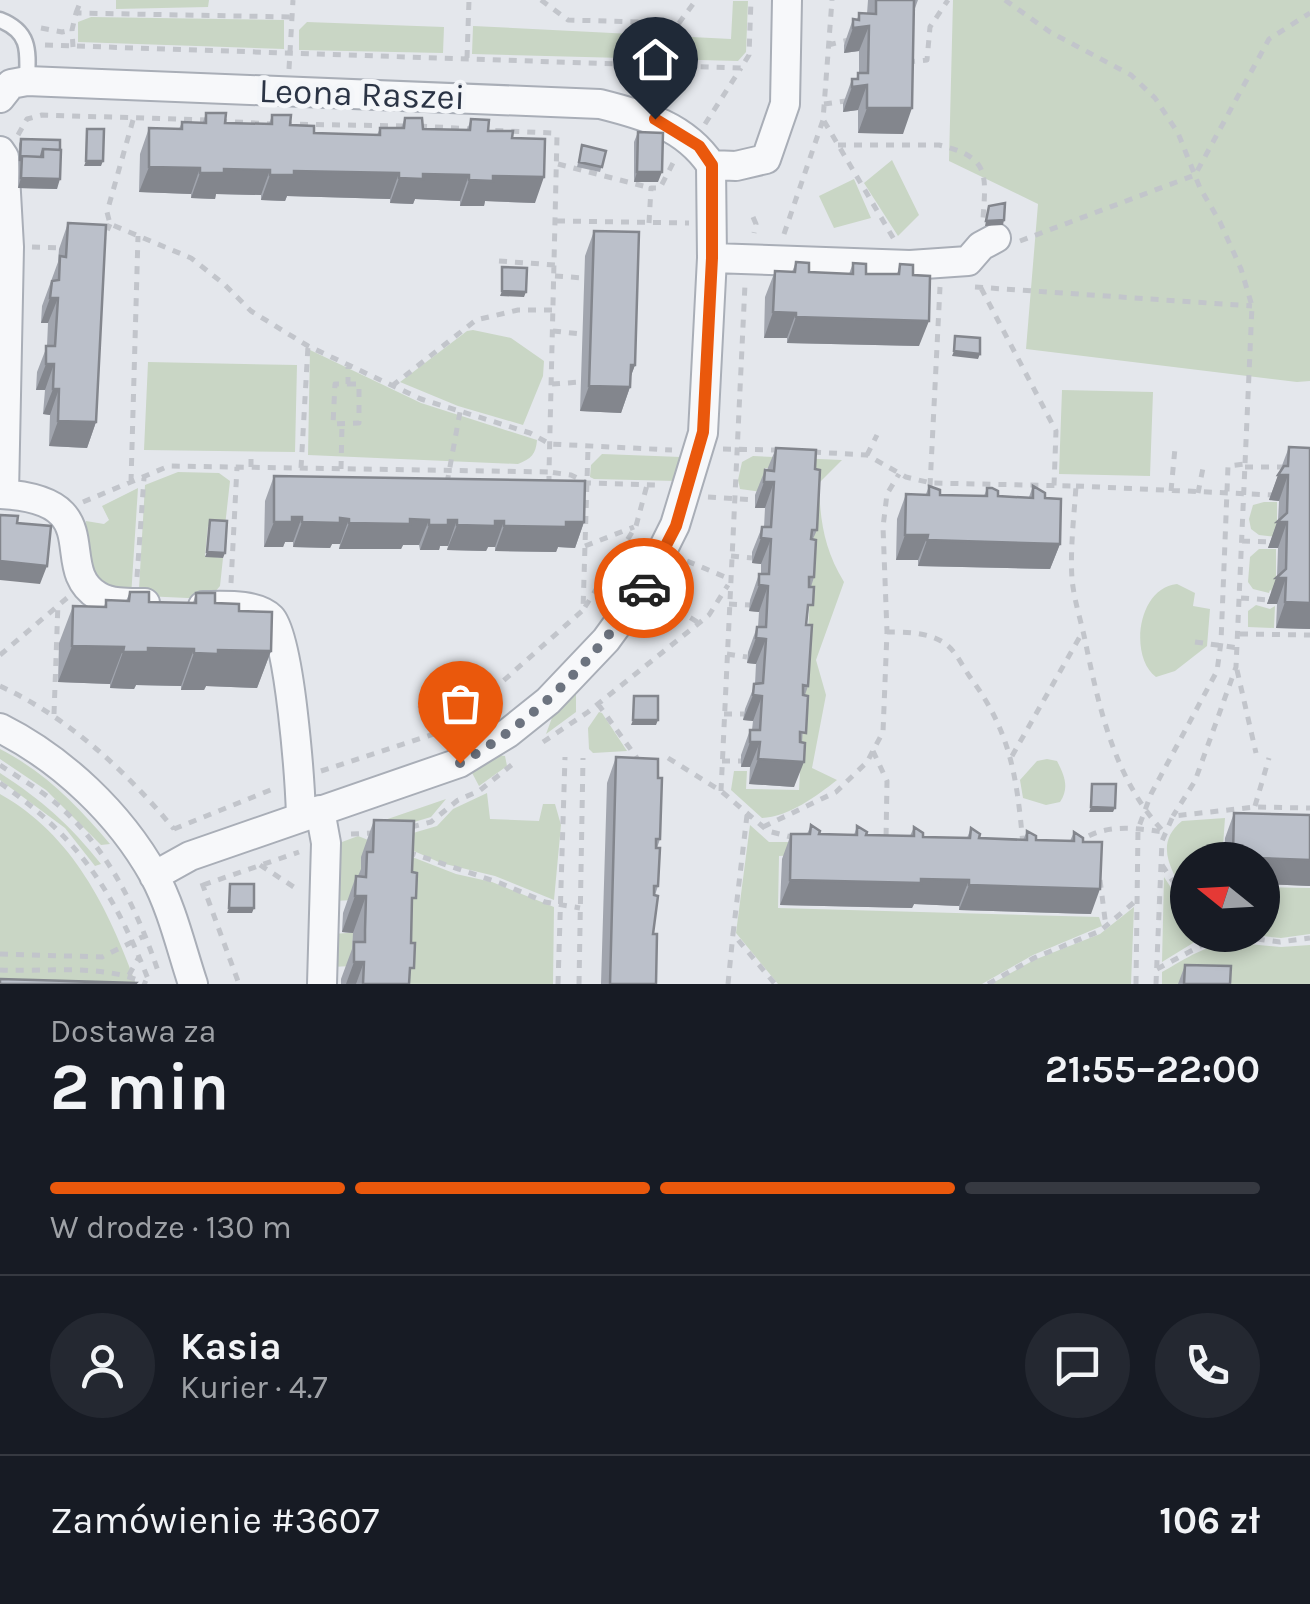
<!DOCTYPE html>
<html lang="pl">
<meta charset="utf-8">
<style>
body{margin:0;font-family:Karla,sans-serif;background:#242831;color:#f1f3f6;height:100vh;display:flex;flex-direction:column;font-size:38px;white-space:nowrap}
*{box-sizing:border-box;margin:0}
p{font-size:32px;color:#9ea1a6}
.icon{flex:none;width:55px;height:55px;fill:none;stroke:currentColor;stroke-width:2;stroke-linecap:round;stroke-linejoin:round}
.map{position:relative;height:984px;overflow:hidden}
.side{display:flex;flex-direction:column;background:#171b24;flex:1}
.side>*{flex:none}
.needle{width:65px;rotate:288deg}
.fabs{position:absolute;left:1170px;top:842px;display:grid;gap:20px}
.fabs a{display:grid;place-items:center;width:110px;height:110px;border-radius:50%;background:#171b24;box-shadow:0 5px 15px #0003;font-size:50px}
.pin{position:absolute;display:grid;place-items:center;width:85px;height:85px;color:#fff;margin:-102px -42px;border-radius:50% 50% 50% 0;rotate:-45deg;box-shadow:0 0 10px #0007}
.pin .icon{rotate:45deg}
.courier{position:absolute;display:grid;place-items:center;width:100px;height:100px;margin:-50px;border:8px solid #ea580c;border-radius:50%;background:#fff;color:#222;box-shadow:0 2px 12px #0007}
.summary em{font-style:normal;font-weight:700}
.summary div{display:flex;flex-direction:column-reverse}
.summary{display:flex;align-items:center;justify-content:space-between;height:170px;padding:0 50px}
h1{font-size:65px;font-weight:700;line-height:75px}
.bar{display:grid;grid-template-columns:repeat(4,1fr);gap:15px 10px;align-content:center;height:120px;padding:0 50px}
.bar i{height:12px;border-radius:8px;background:#363941}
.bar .current{background:#ea580c}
.bar p{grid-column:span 4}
.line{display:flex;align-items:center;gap:25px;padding:0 50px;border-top:2px solid #363941}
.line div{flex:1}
.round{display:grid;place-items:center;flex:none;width:105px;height:105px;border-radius:52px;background:#242831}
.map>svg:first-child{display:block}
.green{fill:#c9d6c5}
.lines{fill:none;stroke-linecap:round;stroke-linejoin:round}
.lane-casing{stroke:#a9aeb7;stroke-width:19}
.street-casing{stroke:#a9aeb7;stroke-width:32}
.path{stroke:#c2c5cb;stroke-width:5;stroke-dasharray:8 8;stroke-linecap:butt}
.lane{stroke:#f7f8fa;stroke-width:14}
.street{stroke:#f7f8fa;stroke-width:28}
.wall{fill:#a1a5ae}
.shaded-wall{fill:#83868d}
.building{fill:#bbc0ca;stroke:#83868d;stroke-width:2.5}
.done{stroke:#6c737f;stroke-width:10;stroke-dasharray:0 18}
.route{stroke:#ea580c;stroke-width:12}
.labels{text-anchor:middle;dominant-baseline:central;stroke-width:10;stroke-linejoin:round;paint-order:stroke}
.street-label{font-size:35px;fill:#2b3445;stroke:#f4f6f9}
</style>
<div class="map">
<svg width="1310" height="984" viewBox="0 0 1310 984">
<rect width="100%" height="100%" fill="#e4e7ec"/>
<path class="green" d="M116 0H209L208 7 116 9Z
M953 0H1310V381L1297 382 1026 349 1038 204 949 161Z
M733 1H748L746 52 738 61 472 54 473 26 731 39Z
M91 17 284 20V49L78 42V22Z
M307 22 444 27 443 53 299 50V30Z
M892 160 919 215 898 236 864 183Z
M854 179 871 218 834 228 819 196Z
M473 330 511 338 544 361 543 376 523 425 458 406 400 382 467 331Z
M310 350 421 403 537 440C536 454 531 459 518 464L308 455Z
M148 362 297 365 295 452 144 450Z
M1062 390 1153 392 1150 476 1059 474Z
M602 454 681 457 676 481 594 479 590 477 591 465Z
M753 456 842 460 819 483C820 521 824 549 844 582L816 660 826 695 812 768 837 780C817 796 788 817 762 818L731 790 734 771H747L746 789 799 790 816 491 810 470 765 468 762 492 740 489 738 480 742 462Z
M178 472 219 473 230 481 225 526H208L205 556 223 558 220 586 209 599 144 596 139 589 145 485Z
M138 488 131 597C88 583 87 563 86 521L104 524 109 520 102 506Z
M1264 502H1277V537L1259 535 1251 529 1249 519 1253 505Z
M1259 549H1276V593L1270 590 1269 593 1253 589 1248 582 1250 557Z
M1177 584 1195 593 1193 606 1210 609 1207 646 1175 671 1156 677C1129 657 1137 588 1177 584Z
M1256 605 1270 609 1275 606 1274 628 1248 627V611Z
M576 693V712L546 734 553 715Z
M599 712 602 713 627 751 593 753 589 749 588 728Z
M0 749C46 773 77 805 110 844L101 845 46 790 0 759Z
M497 755 505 756 507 766 479 786 470 769Z
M1047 759 1057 761C1064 775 1070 787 1060 802L1046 805 1023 798 1020 780 1037 761Z
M0 773C43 801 69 824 101 864L95 866 65 828 0 780Z
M487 793 490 819 539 821 543 804H555L561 825 554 900 495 876 441 863 389 840 437 826 453 809Z
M0 794C73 835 108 908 136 984H0Z
M446 799 431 817 387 830 376 823Z
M1225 818 1222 860H1188L1187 897C1172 872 1153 844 1182 821Z
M750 825 769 842H799L798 855 779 856 778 908 1099 917 1102 926 1033 955 982 984H778L736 933Z
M358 836 456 874 492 882 554 907 553 984H401L360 889 353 900 333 901 334 845Z
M1164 877 1187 912 1188 935H1206L1162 962Z
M1263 887 1310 888V934L1281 938 1251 935H1262Z
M1134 907 1131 984H991L1034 960 1100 934Z
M347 933H353L352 966 331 967 332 934Z
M1238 943 1281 947 1310 945V984H1162V972C1187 958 1209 942 1238 943Z"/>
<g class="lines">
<defs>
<path id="lane" d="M0 20C31 32 28 52 27 81"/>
<path id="street" d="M0 98 11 84 27 81 600 104C644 115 685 126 711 165
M0 151 4 157 9 247 4 494
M711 165 736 166 766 159 785 104 787 0
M712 258 910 265 968 261 981 246 996 238
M0 494C112 500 50 567 98 596 111 604 130 603 145 603
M203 606C222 606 256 603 271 618 290 637 300 783 301 816
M0 728C62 759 120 814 154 875 172 908 181 948 193 984
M320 810 326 843 322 984
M154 876 190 856 459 763 508 733 548 701 606 640 643 589 675 525 703 433 712 258 711 165"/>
</defs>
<use href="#lane" class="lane-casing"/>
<use href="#street" class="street-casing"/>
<path class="path" d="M541 0 568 20 679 23 696 0
M1005 0 1050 32 1131 75 1155 98 1178 133 1200 188 1220 222 1241 269 1252 306 1236 667 1195 781 1173 816
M76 13 81 0
M41 28 62 32 72 30
M45 45 741 68 749 55 751 0
M828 45 849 40
M73 47 72 30 76 13 292 17
M467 58 469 0
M907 62 927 60 930 27 948 0
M289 69 293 0
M824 104 846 101
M133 120 107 212 110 224 191 258 224 284 251 311 308 346 421 399 530 433 550 444 672 450
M219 121 273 124
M824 121 895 241
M284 124 408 126
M705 124 741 68
M419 126 473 129
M18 135 27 119 42 115 208 120
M838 145H939C990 157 986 174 983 219
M558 164 651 188
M753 217 756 224 754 233
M557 221 689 223
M649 223 651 188H660L673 163
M784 234 823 120 832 0
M1020 241 1195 175 1269 39 1310 13
M101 245 110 224
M32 247 61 248
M499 261 555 265
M555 276 584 278
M975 287 1252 306
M981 288 1056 431 1054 486
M553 331 582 334
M348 384H359V423L333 424 335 384H348V364
M552 384 581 382
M392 386 476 320 518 310H554
M723 449 777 450
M813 452 867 455 906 477 931 483 1076 486C1074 517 1070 549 1072 579 1074 600 1081 621 1085 640 1099 708 1115 781 1164 832 1135 828 1104 823 1079 842
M867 455 877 435
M251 467V456
M1245 467H1287
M301 468 308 346
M341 469 342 424
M131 482 138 236
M447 483 460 412
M549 484V472L571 475 587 483 659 485
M930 486 940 287
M1076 486 1273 495
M1171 491 1175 448
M1198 493 1204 463
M708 497 755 500
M83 502 169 466 549 472 557 136 552 133 484 130
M1242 541 1272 542
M585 546 634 527
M731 556 752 558
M687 561 730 579
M137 577 144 478
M231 583 237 467
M1241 598 1270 600
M663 601 699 623
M729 604 750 605
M585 607 636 526 647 485
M887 632C906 632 931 632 947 645 956 652 963 667 970 677 1011 732 1017 778 1023 845
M1240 634 1310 635
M1195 642 1239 648
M727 654 747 657
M0 655 67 598
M1237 670 1256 753
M0 686C69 718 125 770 174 829
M598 704 637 758
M419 705 449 729
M54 714 58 603
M724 714H744
M543 742 588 712 709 615 728 585
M873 751 887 781 886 840
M1012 756 1082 633
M668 758 721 791 768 831 795 838
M722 761H741
M0 765C19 778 41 790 58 805 108 849 137 909 158 971
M321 771 449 729 583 610 588 448
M0 783C80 838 115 894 150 984
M721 791 745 284
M1255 806 1269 758
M747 815 733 934 775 984
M411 827 431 822 458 800 479 791 514 763
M763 827 836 792 867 762 883 732 887 632 883 527 887 494 899 474
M174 829 273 789
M351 834 375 833
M408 852 500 883 545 902 580 908
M260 865 300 891
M1162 865 1188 904
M1100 880 1106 927
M202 883 239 984
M203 885 299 852
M1225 935 1280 942 1310 938
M0 954 102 957 146 935
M1157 969 1221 935
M0 970C47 972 104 963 147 984
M129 975 139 957
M558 984 565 757
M579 984 583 758
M728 984 733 934
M988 984 1034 958 1100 931 1138 899
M1136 984 1138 829 1151 794 1217 671 1221 642 1228 466 1245 464
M1156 984 1162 841 1173 816 1255 807 1310 808"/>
<use href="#lane" class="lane"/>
<use href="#street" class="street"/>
</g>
<path class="wall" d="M868 0H918L914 11 903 134 858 133V110L843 112V104L852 79H856L859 73V51L844 53V45L853 19 857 20 859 13 867 14Z
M206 113 225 123 269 124 272 115 290 125 314 133 377 135 380 128H401L405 118 423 129 467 130 471 119 488 131 512 138 535 203 485 201 484 206H460V201L415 199 413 204 390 203V199L287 196 285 201 261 200V195L216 194 215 199 191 198V194L139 192 140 154 149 128 179 129 182 122H203Z
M638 132 658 182H634V142Z
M21 139 60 150 57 189 18 188 19 144Z
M582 145 606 151 600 172 577 167Z
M68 223 96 422 87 448 49 446 50 415 43 414 45 390H36L37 372 47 346 48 323H41L42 306 58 262 59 249Z
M594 231 635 365 630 378V387L621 413 580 411 585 256Z
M796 262 809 272 849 274 853 263 866 274H897L900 264 913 275 919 346 787 343V338H764L765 297 775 271 792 272Z
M1289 447 1310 629 1276 628 1277 604H1267L1277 577 1278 548H1268L1278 521 1279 501 1269 500Z
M776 448 815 469 817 530 813 539 814 577 811 587 807 622 808 686 805 695 802 743 794 787 749 784 750 767H741V755L750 730H752L753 721 743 720 745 709 755 684 756 664 747 663 748 652 757 627H758L759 612 749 611 750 600 759 574H761V564L752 563V552L762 527H764L765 508H755V495L765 470H767Z
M274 476 584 522 575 548 558 547 556 552 495 551V547H488L486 551 447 550 448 546H440L439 550H420L419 545H403L401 549H339L340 544H332L330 548 293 547V542H285L283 547H264L265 501Z
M929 486 940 495 984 496 987 488 998 496 1029 497 1033 486 1045 498 1060 544 1050 569 918 566V560H896L897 519 906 494H926Z
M130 592 149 602 193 603 196 593 215 603 239 611 271 651 257 688 206 686 204 690H181V686L136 685 134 689 110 688V684L58 682 59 643 73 606 104 607 106 600 126 601Z
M616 757 658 778 660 839 657 848 658 886 655 895 653 934 656 984H601L607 783Z
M1234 813 1310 886 1262 884V860H1224L1225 838Z
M374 820 411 911 409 984H341V979L352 949 353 933 342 932 343 913 356 876H358L361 869V857Z
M811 825 819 834 854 835 857 826 866 835 910 836 914 827 923 837 967 838 971 828 979 838 1023 840 1027 831 1036 840 1070 841 1074 832 1091 914 959 910V906L914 904 912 908 780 905 782 859 791 834H807Z
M1185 965 1230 984H1178Z"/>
<path class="shaded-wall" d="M869 26 859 51 844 53 853 28Z
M867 85 858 110 843 112 852 87Z
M867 108H912L903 134 858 133Z
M86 161H103L101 166H84Z
M149 167 200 168 191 194 139 192Z
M224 169 270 170 261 195 216 194 215 199 191 198 200 173Z
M294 171 399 173 390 199 287 196 285 201 261 200 270 175Z
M637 172H662L658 182H634Z
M423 174 469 175 460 201 415 199 413 204 390 203 399 178Z
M493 176 544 177 535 203 485 201 484 206H460L469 180Z
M21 178 60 179 57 189 18 188Z
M1004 220 1003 225 985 226 986 221Z
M502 291 526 292 524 297 500 296Z
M50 298H58L48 323H41Z
M773 312 796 313 787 338H764Z
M796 317 929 321 919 346 787 343Z
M954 351 980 354 978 359 952 356Z
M46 364H54L45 390H36Z
M631 365H635L627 387H630L621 413 580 411 589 386Z
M53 389H59L50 415 43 414Z
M58 421 96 422 87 448 49 446Z
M1278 475H1288L1279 501 1269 500Z
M764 482H774L765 508H755Z
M292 517H302L293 542H285L283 547H264L274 522Z
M340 518 349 519 340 544H332L330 548 293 547 302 522Z
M410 519 429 520 419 545H403L401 549H339L349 523Z
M448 520H457L448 546H440L439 550H420L429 525Z
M495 521H504L495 547H488L486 551 447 550 457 525Z
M566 522H584L575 548 558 547 556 552 495 551 504 526Z
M1277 522H1287L1278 548H1268Z
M905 535H928L918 560H896Z
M761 538 771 539 761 564 752 563Z
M927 540 1060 544 1050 569 918 566Z
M207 552 225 553 223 558 205 557Z
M0 561 47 566 40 584 0 580Z
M1276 578H1286L1277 604H1267Z
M759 585 768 586 759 612 749 611Z
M1285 602 1310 603V629L1276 628Z
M756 638 766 639 756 664 747 663Z
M72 646 124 647 110 684 58 682Z
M148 648 194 649 181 686 136 685 134 689 110 688 123 652Z
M218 650 271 651 257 688 206 686 204 690H181L194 653Z
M753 695 762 696 753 721 743 720Z
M633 720H658L656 725H631Z
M750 742H760L750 767H741Z
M758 759 804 762 794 787 749 784Z
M1091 807 1115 808 1113 812H1089Z
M1233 853 1256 854 1254 860H1230Z
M1256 858 1310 860V886L1262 884V860H1256Z
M921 879 969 880 959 906 914 904 912 908 780 905 790 880Z
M969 885 1100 889 1091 914 959 910Z
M355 896H366L353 933 342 932Z
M229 908H254L252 913H227Z
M354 962H364L356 984H346Z"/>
<path class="building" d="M876 0H914L912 108H867V85L852 87V79H858V73H868L869 26 853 28V19L859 20V13L876 14Z
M206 113H226L225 123 272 124V115H291L290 125 314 126V133L380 135V128H404L405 118H422L423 129 470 130 471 119 489 120 488 131H513L512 138 545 139 544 177 493 176V181L469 180V175L423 174V179L399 178V173L294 171V175H270V170L224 169V173H200V168L149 167V128L182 129V122L206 123Z
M87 129H104L103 161H86Z
M638 132 663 133 662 172H637Z
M21 139 60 140V150L43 149 41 157 22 156 20 161Z
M582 145 606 151 602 167 579 162Z
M43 149 61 150 60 179 21 178 22 156 43 157Z
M1005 203 1004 220 986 221 989 206Z
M68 223 106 225 96 422 58 421 59 389H53L54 364H46V346H55L58 298H50L52 281 59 280 60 256 66 257Z
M594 231 639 232 635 365H631L630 387 589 386Z
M796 262 809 263V272L853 274V263L866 264V274H899L900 264 913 265V275L930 276 929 321 796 317V313L773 312 775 271 795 272Z
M502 267 527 268 526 292 502 291Z
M955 336 980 338V354L954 351Z
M1289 447 1310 448V603L1285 602 1286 578H1276L1286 569 1287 522H1277L1287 513 1288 475H1278L1284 466H1288Z
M776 448 816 450 815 469 820 470 817 530H812L811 539 816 540 814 577H809V587H814L813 605H808L806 625H812L808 686 803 685V695L808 696 806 733 800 732V742L805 743 804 762 758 759 760 742H750V730H760L762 696 753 695 754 684 763 683 766 639 756 638 757 627H766L768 586 759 585V574H769L771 539 761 538 762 527H771L774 482H764L765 470 774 471Z
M274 476 585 481 584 522H566V527L504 526V521H495V526L457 525V520H448V525H429V520L410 519V524L349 523V519L340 518V523L302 522V517H292V522H274Z
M929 486 940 490V495L987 496V488H992L998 491V496L1033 498V486L1045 493V498L1061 499 1060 544 927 540 928 535H905L906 494 929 495Z
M0 515 18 516 17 523 51 526 47 566 0 561Z
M210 520 227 521 225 553 207 552Z
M130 592H149V602L196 603V593H215V603L239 604V611L272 612 271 651 218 650V654L194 653V649L148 648V652H123L124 647 72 646 73 606 106 607V600L129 601Z
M634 696H658V720H633Z
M616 757 658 759V778H662L660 839H656V848H660L658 886H654V895L658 896 653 934H657L656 984H610Z
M1092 784H1116L1115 808 1091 807Z
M1234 813 1310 815V860L1256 858V854L1233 853Z
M374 820 414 821 412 872 417 873 416 898H412L411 943H415L414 968H410L409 984H363L364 962H354V942H365V930L366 896H355L356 876 366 877 367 852H373Z
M811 825 820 831 819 834 857 835V826L867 832 866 835 914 836V827L923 833V837L970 838 971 828 980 834 979 838 1027 840V831L1036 836V840L1074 841V832L1083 838V842H1102L1100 889 969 885V880L921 879V883L790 880 791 834H810Z
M230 884H254V908H229Z
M1185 965 1231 966 1230 984H1184Z
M0 979 136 983 135 984H0Z"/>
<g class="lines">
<path class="done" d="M460 763C536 721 594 659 644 588"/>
<path class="route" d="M644 588 676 526 703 432 712 258V165L699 146 655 119"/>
</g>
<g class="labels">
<g class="street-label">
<text transform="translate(362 94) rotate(2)">Leona Raszei</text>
</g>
</g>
</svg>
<div class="fabs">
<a><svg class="needle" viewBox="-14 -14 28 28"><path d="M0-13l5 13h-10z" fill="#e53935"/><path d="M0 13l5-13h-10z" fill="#9ea1a6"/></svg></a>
</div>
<div class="pin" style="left:460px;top:763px;background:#ea580c"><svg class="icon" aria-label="bag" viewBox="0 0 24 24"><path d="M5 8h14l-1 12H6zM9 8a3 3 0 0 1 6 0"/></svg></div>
<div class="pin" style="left:655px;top:119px;background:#1f2937"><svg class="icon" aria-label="home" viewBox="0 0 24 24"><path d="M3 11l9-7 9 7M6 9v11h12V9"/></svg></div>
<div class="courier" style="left:644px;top:588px"><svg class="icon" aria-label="car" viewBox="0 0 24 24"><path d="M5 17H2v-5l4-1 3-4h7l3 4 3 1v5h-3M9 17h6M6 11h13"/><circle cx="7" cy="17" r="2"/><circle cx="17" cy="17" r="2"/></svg></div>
</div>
<section class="side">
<div class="summary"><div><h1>2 min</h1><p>Dostawa za</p></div><em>21:55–22:00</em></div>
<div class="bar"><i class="current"></i><i class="current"></i><i class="current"></i><i></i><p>W drodze · 130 m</p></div>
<div class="line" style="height:180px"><a class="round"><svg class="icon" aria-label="person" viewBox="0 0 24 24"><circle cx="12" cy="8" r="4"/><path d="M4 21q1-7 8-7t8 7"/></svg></a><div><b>Kasia</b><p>Kurier · 4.7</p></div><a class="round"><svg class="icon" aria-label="chat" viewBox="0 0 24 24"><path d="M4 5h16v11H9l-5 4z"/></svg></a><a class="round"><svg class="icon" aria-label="phone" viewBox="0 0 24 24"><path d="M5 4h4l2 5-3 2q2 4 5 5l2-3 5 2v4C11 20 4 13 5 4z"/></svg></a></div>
<div class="line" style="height:130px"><div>Zamówienie #3607</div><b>106 zł</b></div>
</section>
